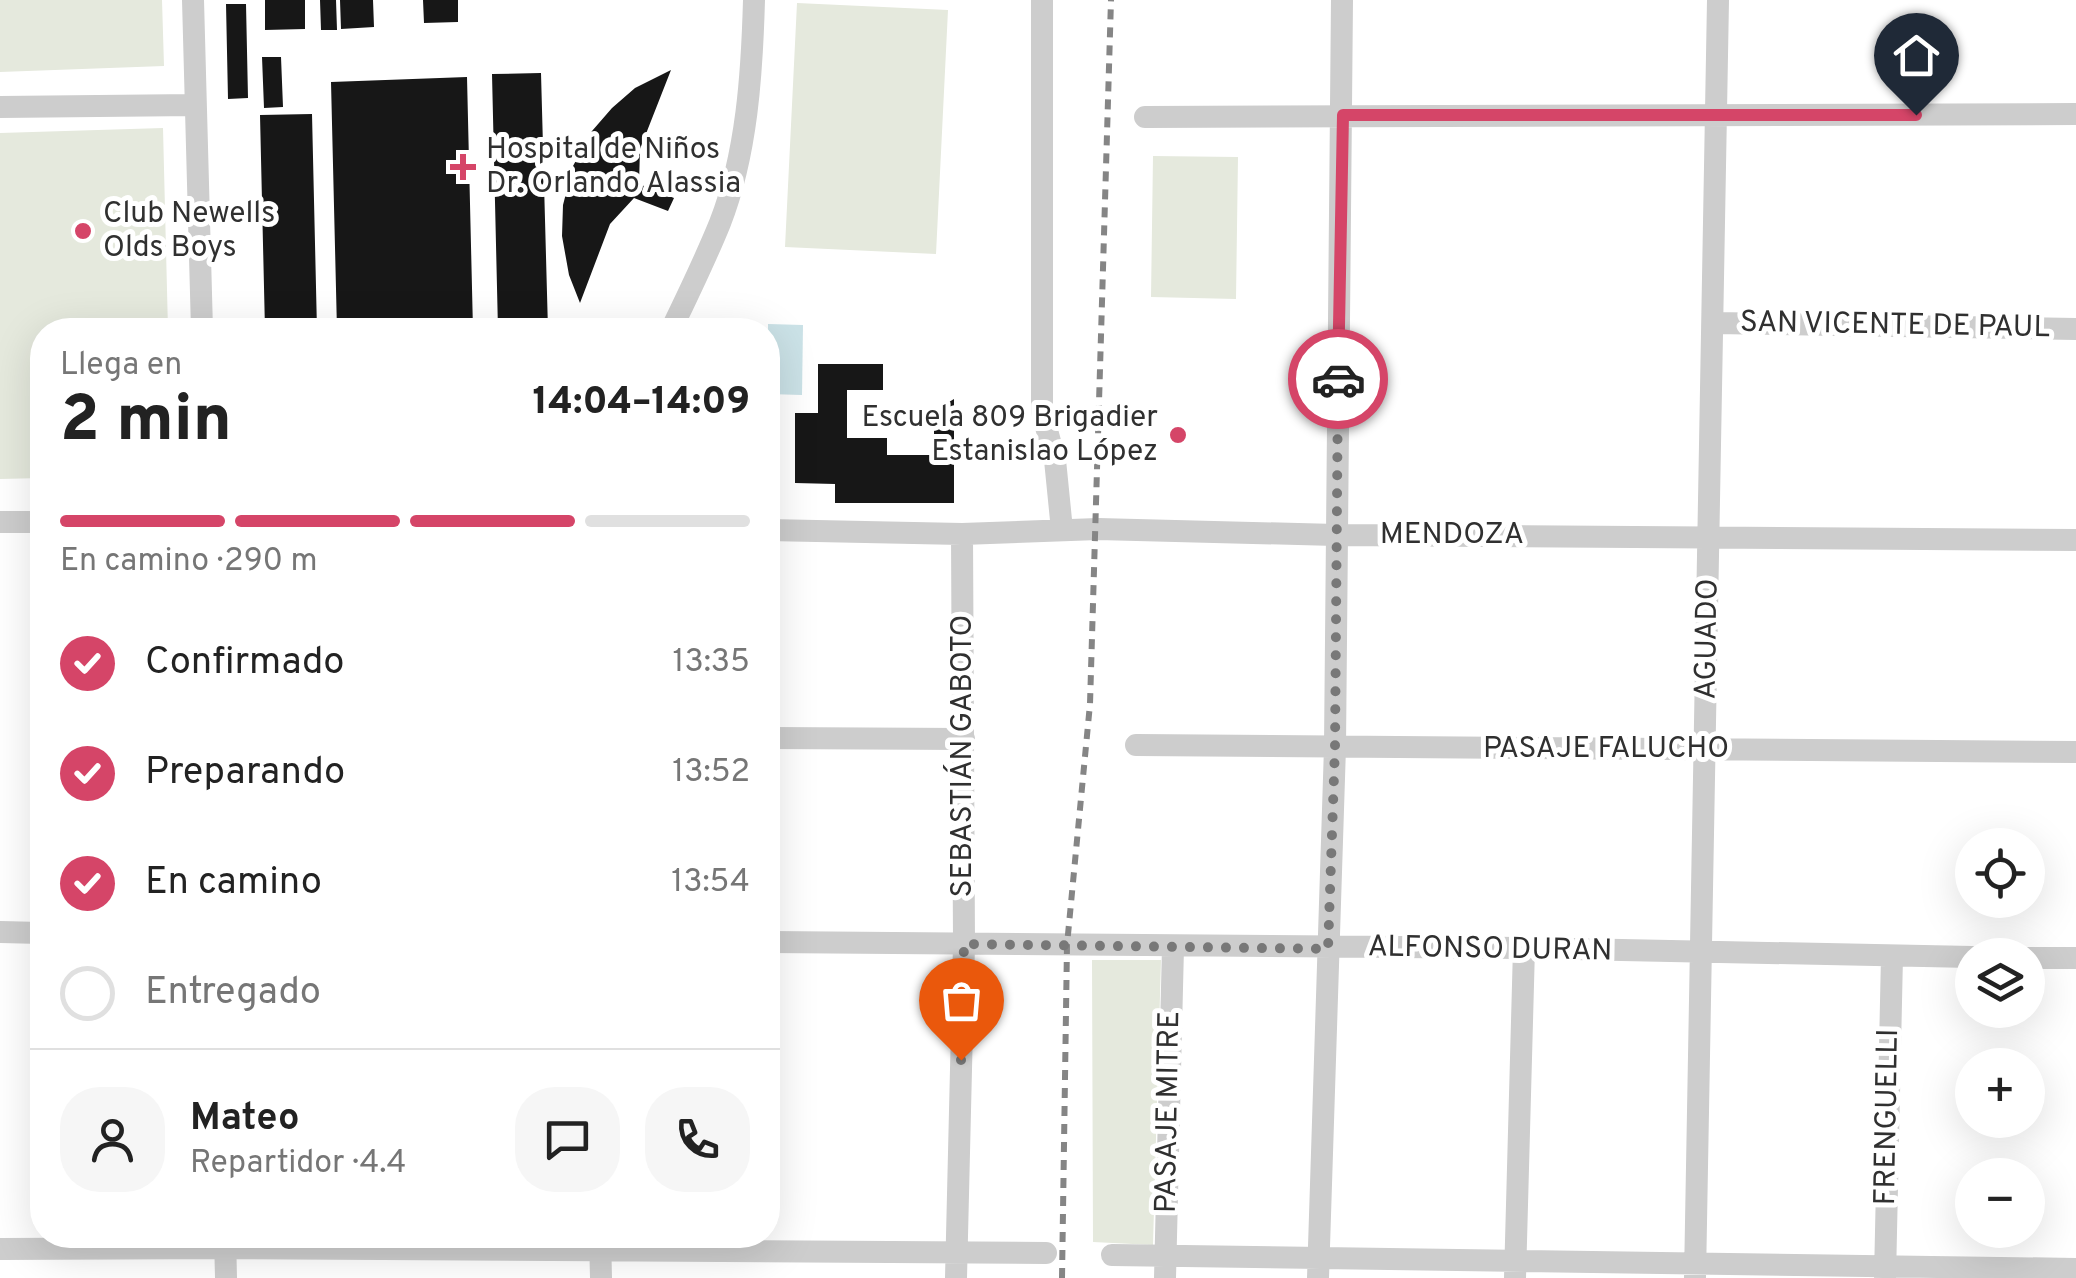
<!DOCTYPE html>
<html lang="es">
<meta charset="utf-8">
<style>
body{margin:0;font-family:Overpass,sans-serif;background:#f6f6f6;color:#222;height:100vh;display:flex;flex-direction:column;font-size:38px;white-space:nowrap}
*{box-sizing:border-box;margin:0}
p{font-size:32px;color:#767676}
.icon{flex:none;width:55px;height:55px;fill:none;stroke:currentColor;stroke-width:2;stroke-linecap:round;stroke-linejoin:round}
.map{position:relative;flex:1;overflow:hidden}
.panel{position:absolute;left:30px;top:318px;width:750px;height:930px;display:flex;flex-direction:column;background:#fff;border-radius:40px;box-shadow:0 10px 40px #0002}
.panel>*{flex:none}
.fabs{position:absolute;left:1955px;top:828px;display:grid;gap:20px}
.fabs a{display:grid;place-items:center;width:90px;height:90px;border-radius:50%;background:#fff;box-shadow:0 10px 40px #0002;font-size:50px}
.pin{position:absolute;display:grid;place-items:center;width:85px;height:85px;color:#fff;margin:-102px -42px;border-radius:50% 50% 50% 0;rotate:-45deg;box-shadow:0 0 10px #0007}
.pin .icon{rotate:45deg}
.courier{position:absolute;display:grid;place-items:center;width:100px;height:100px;margin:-50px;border:8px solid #d54568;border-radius:50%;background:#fff;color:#222;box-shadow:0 2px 12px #0007}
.headline em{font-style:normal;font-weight:800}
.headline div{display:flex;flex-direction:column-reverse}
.headline{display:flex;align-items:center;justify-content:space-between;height:170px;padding:0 30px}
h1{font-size:65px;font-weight:800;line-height:75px}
.bar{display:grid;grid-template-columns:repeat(4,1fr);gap:15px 10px;align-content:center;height:120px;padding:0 30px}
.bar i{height:12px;border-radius:8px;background:#e0e0e0}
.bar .selected{background:#d54568}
.bar p{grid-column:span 4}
.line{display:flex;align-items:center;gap:25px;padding:0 30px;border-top:2px solid #e0e0e0}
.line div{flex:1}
.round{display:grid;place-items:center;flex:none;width:105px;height:105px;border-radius:40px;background:#f6f6f6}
ol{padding:0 30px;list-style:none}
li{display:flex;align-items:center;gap:30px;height:110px}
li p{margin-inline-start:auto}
li .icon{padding:10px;border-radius:50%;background:#d54568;color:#fff;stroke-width:4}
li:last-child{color:#767676}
li i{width:55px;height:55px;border:5px solid #e0e0e0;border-radius:50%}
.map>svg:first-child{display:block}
.green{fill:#e5e9dd}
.water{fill:#cbe2e7}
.building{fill:#171717}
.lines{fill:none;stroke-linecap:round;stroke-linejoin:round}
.minor{stroke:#cdcdcd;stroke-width:22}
.rail{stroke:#858585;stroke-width:6;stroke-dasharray:10 8;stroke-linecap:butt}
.done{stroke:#787878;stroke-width:10;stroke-dasharray:0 18}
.route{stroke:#d54568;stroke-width:12}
.poi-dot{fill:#d54568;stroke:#fff;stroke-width:4}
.labels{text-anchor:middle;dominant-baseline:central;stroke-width:10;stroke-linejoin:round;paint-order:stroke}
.poi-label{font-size:30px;fill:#303030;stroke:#fff;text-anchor:start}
.street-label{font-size:30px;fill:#303030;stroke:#fff}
</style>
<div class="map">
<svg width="2076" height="1278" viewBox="0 0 2076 1278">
<rect width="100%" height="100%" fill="#fff"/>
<path class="green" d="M0 0H162L164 66 0 72Z
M797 3 948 10 936 254 785 247Z
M163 128 168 330H42V478L0 479V133Z
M1153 156 1238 157 1236 299 1151 297Z
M1092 960H1161L1153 1245 1093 1242Z"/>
<path class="water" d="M768 324 803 325 802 395 768 394Z"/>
<path class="building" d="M265 0H305V29L265 30Z
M320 0H336L337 30H321Z
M340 0H373L374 27 341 29Z
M423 0H458V22L424 23Z
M226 4H246L248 98 228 99Z
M262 57H281L283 107 264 108Z
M671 70 640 149 639 184 674 198 668 211 634 198 610 224 580 303 569 275 562 236 563 205 573 166 592 131 612 108 635 88Z
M541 73 548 330H498L492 74Z
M467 77 473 330H337L331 82Z
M312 114 317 330H265L260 115Z
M818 364H883V390H847V438H887V455H934V411L954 399V503H835V484L795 483V413H818Z"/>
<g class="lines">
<path class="minor" d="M193 0 202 330
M1042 0V412L1055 460 1062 530
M0 107 195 105
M1145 117 2076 114
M1714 323 2076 329
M671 330C688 295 705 260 720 223 747 154 752 73 754 0
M0 522H42
M768 530 962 534 1098 529 1336 535 2076 540
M768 738 964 739
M1136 745 2076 752
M0 932 42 933
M768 942 1524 948 1972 957
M2028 958H2076
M225 1235 226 1278
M600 1235 601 1278
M0 1249 225 1248 1046 1253
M1112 1255 2076 1269
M956 1278 964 944 962 534
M1165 1278 1173 947
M1318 1278 1335 747 1342 0
M1515 1278 1524 948
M1695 1278 1718 0
M1885 1278 1892 956"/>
<path class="rail" d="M1062 1278 1067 945 1090 704 1111 0"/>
</g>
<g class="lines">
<path class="done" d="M961 1060 964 944 1328 949 1335 747 1338 379"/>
<path class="route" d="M1338 379 1343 115H1916"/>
</g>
<g class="poi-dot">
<path d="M458 152h10v10h10v10h-10v10h-10v-10h-10v-10h10z"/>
<circle cx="83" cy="231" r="10"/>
<circle cx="1178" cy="435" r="10"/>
</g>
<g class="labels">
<g class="poi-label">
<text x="486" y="150">Hospital de Niños<tspan x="486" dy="34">Dr. Orlando Alassia</tspan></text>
<text x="103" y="214">Club Newells<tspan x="103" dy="34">Olds Boys</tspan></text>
<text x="1158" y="418" text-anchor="end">Escuela 809 Brigadier<tspan x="1158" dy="34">Estanislao López</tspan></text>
</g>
<g class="street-label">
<text transform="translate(1895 326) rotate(1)">SAN VICENTE DE PAUL</text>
<text x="1452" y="535">MENDOZA</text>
<text transform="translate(1708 639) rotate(-89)">AGUADO</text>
<text x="1606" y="749">PASAJE FALUCHO</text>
<text transform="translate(963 756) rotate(-90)">SEBASTIÁN GABOTO</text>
<text transform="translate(1490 950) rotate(1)">ALFONSO DURAN</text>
<text transform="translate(1169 1112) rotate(-89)">PASAJE MITRE</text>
<text transform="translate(1888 1117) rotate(-89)">FRENGUELLI</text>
</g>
</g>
</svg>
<div class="fabs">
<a><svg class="icon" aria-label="locate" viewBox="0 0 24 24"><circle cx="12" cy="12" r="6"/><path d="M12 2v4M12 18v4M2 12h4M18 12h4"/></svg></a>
<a><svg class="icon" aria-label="layers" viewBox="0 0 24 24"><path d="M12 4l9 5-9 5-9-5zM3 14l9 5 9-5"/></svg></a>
<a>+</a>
<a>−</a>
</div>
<div class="pin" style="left:961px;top:1060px;background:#ea580c"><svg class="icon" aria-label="bag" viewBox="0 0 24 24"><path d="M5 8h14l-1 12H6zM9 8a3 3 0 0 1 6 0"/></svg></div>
<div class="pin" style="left:1916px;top:115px;background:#1f2937"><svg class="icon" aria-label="home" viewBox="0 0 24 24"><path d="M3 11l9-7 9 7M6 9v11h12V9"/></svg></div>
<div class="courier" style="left:1338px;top:379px"><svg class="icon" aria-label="car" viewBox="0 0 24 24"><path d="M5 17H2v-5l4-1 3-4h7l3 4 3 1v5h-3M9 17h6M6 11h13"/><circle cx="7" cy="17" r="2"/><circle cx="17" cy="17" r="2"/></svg></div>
<section class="panel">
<div class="headline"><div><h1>2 min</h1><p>Llega en</p></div><em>14:04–14:09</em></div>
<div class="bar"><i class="selected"></i><i class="selected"></i><i class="selected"></i><i></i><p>En camino · 290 m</p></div>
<ol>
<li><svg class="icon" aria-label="check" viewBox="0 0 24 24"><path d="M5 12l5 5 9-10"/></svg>Confirmado<p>13:35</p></li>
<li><svg class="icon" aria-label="check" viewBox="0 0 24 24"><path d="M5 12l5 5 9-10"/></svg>Preparando<p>13:52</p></li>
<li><svg class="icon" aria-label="check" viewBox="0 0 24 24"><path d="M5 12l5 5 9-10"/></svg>En camino<p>13:54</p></li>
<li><i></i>Entregado</li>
</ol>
<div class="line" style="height:180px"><a class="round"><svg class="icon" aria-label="person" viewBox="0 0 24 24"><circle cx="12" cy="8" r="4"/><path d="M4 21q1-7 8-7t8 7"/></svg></a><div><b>Mateo</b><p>Repartidor · 4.4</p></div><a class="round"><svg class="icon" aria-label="chat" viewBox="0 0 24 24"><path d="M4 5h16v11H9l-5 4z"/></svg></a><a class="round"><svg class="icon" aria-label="phone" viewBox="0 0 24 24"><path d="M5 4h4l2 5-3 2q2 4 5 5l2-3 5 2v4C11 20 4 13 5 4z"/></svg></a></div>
</section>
</div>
